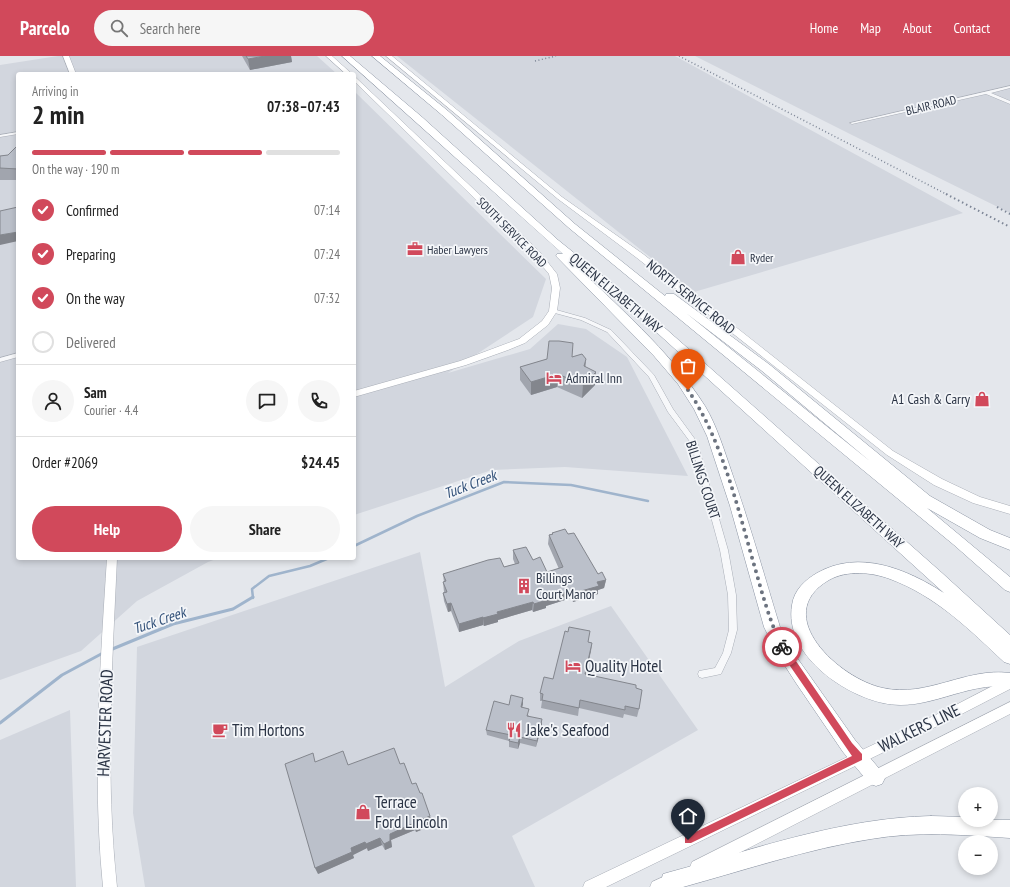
<!DOCTYPE html>
<meta charset="utf-8">
<style>
body{margin:0;font-family:"PT Sans Narrow",sans-serif;background:#f6f6f6;color:#222;height:100vh;display:flex;flex-direction:column;font-size:15px;white-space:nowrap}
*{box-sizing:border-box;margin:0}
p{font-size:13px;color:#767676}
.icon{flex:none;width:22px;height:22px;fill:none;stroke:currentColor;stroke-width:2;stroke-linecap:round;stroke-linejoin:round}
.map{position:relative;flex:1;overflow:hidden}
.details{position:absolute;left:16px;top:16px;width:340px;height:488px;display:flex;flex-direction:column;background:#fff;border-radius:4px;box-shadow:0 2px 6px #0003}
.details>*{flex:none}
.fabs{position:absolute;left:958px;top:731px;display:grid;gap:8px}
.fabs a{display:grid;place-items:center;width:40px;height:40px;border-radius:50%;background:#fff;box-shadow:0 2px 6px #0003;font-size:20px}
.pin{position:absolute;display:grid;place-items:center;width:34px;height:34px;color:#fff;margin:-41px -17px;border-radius:50% 50% 50% 0;rotate:-45deg;box-shadow:0 0 4px #0007}
.pin .icon{rotate:45deg}
.courier{position:absolute;display:grid;place-items:center;width:40px;height:40px;margin:-20px;border:3px solid #d1495b;border-radius:50%;background:#fff;color:#222;box-shadow:0 1px 5px #0007}
.overview em{font-style:normal;font-weight:700}
.overview div{display:flex;flex-direction:column-reverse}
.overview{display:flex;align-items:center;justify-content:space-between;height:68px;padding:0 16px}
h1{font-size:26px;font-weight:700;line-height:30px}
.bar{display:grid;grid-template-columns:repeat(4,1fr);gap:6px 4px;align-content:center;height:48px;padding:0 16px}
.bar i{height:5px;border-radius:3px;background:#e0e0e0}
.bar .selected{background:#d1495b}
.bar p{grid-column:span 4}
.line{display:flex;align-items:center;gap:10px;padding:0 16px;border-top:1px solid #e0e0e0}
.line div{flex:1}
.round{display:grid;place-items:center;flex:none;width:42px;height:42px;border-radius:21px;background:#f6f6f6}
ol{padding:0 16px;list-style:none}
li{display:flex;align-items:center;gap:12px;height:44px}
li p{margin-inline-start:auto}
li .icon{padding:4px;border-radius:50%;background:#d1495b;color:#fff;stroke-width:4}
li:last-child{color:#767676}
li i{width:22px;height:22px;border:2px solid #e0e0e0;border-radius:50%}
.primary-button{display:flex;gap:8px;margin-top:auto;padding:8px 16px}
.primary-button a{flex:1;height:46px;border-radius:24px;background:#d1495b;color:#fff;font-size:16px;font-weight:700;line-height:46px;text-align:center}
.primary-button a+a{background:#f6f6f6;color:#222}
header{display:flex;align-items:center;gap:24px;box-sizing:border-box;height:56px;padding:0 20px;background:#d1495b;color:#fff}
header strong{font-size:19px}
nav{display:flex;gap:22px;margin-inline-start:auto;font-size:14px}
.search{width:280px;height:36px;background:#f6f6f6;display:flex;align-items:center;gap:10px;box-sizing:border-box;padding:0 14px;border-radius:22px;color:#767676;font-size:15px}
.map>svg:first-child{display:block}
.built{fill:#d2d6de}
.lines{fill:none;stroke-linecap:round;stroke-linejoin:round}
.stream-far1{stroke:#9fb4cc;stroke-width:2.5}
.stream{stroke:#9fb4cc;stroke-width:3}
.street-casing{stroke:#a9aeb7;stroke-width:1}
.secondary-casing{stroke:#a9aeb7;stroke-width:1}
.highway-casing{stroke:#8b94a3;stroke-width:1}
.street{fill:#f7f8fa;fill-rule:evenodd}
.secondary{fill:#fff;fill-rule:evenodd}
.highway{fill:#fff;fill-rule:evenodd}
.rail-far1{stroke:#7d8696;stroke-width:1.5;stroke-dasharray:1 2.5;stroke-linecap:butt}
.rail{stroke:#7d8696;stroke-width:2;stroke-dasharray:1.5 3;stroke-linecap:butt}
.wall{fill:#a1a5ae}
.shaded-wall{fill:#83868d}
.building{fill:#bbc0ca;stroke:#83868d}
.route{fill:#d1495b}
.done{stroke:#6c737f;stroke-width:4;stroke-dasharray:0 7.2}
.labels{text-anchor:middle;dominant-baseline:central;stroke-width:3.5;stroke-linejoin:round;paint-order:stroke}
.far-street-label{font-size:12px;fill:#2b3445;stroke:#f4f6f9}
.far-poi-label{font-size:12px;fill:#2b3445;stroke:#f4f6f9;text-anchor:start}
.street-label{font-size:14px;fill:#2b3445;stroke:#f4f6f9}
.poi-label{font-size:14px;fill:#2b3445;stroke:#f4f6f9;text-anchor:start}
.water-label{font-size:15px;font-style:italic;fill:#34527a;stroke:#f4f6f9}
.near-poi-label{font-size:17px;fill:#2b3445;stroke:#f4f6f9;text-anchor:start}
.near-street-label{font-size:17px;fill:#2b3445;stroke:#f4f6f9}
</style>
<header>
<strong>Parcelo</strong>
<div class="search"><svg class="icon" aria-label="search" viewBox="0 0 24 24"><circle cx="10" cy="10" r="6"/><path d="M15 15l6 6"/></svg>Search here</div>
<nav><a>Home</a><a>Map</a><a>About</a><a>Contact</a></nav>
</header>
<div class="map">
<svg width="1010" height="831" viewBox="0 0 1010 831">
<rect width="100%" height="100%" fill="#e4e7ec"/>
<path class="built" d="M58 0H317L337 18H18V502H219L208 506 137 545 81 595 0 624V9Z
M397 0H675L963 157 694 236Z
M695 0H1010V157L852 79Z
M354 35 546 223 533 261 448 317 530 293 558 268 586 273 627 301 688 420 565 411 492 414 354 459Z
M420 496 445 631 519 585 611 550 698 674 512 780 535 831H145L133 757 137 591Z
M70 654 76 831H0V684Z"/>
<g class="lines">
<path class="stream-far1" d="M354 490 417 460 504 426 571 429 648 445
M253 542 252 533 269 520 310 510 329 502"/>
<path class="stream" d="M110 594 173 568 233 553 253 541
M0 667 62 619 103 597"/>
<defs>
<path id="street" d="M1010 30V32L991 37 1010 45V48L986 38 852 68 850 67Z
M18 76V78L0 81V79Z
M553 253 585 262 611 274 654 319 673 353 697 386 728 494 736 539 737 574 731 597 721 618 702 622 699 621 698 618 699 615 715 612 723 597 729 574 728 539 720 494 691 387 668 356 649 321 607 276 581 264 551 256V254Z
M18 297V301L0 306V302Z"/>
<path id="secondary" d="M63 0H69L76 18H70Z
M326 0H332L352 18H346Z
M386 0H392L562 141 643 198 893 395 942 423 980 441 1010 450V458L973 447 934 429 887 399 637 202 558 143Z
M354 20 539 195 557 218 560 232 557 255 548 269 525 287 508 294 466 309 354 341V335L460 305 519 283 542 265 549 255 552 232 549 218 533 199 354 25Z
M107 502H117C112 612 105 721 117 831H103C92 721 100 612 107 502Z
M1010 621V633L954 662 606 831H583L585 826 946 654Z
M1010 646V658L702 816 697 818 692 816 690 811 692 806Z
M674 816 679 818 681 823 679 828 673 831H650L652 826Z"/>
<path id="highway" d="M342 0H350L422 61 558 184 640 250 941 516 1010 579V608L1004 606C970 574 936 540 890 523 871 516 847 514 829 524 769 559 840 623 883 632 927 642 966 611 1010 617V631C966 625 927 657 883 647 842 638 784 598 792 549 794 534 805 524 817 517 859 493 907 513 944 537L632 254 569 203C616 249 669 293 705 350 717 370 724 394 732 417 750 468 764 519 780 571L788 589 855 684 882 716 885 722 882 728 876 730 870 728 843 696 796 627 778 599 764 571 730 450 707 380 694 353 678 328 654 300 556 200 557 198H563Z
M372 0H380L448 55 575 168 665 240 666 238H674L770 309 930 440 990 474 1010 482V494L980 482 927 452 1010 521V536L1005 534 954 489 569 172 442 59ZM686 257 762 315 871 406Z
M931 760 965 761V764H1010V782C964 779 917 775 871 783 807 793 745 814 683 831H663L661 825 663 818 670 816C756 793 841 762 931 760Z"/>
</defs>
<use href="#street" class="street-casing"/>
<use href="#secondary" class="secondary-casing"/>
<use href="#highway" class="highway-casing"/>
<use href="#street" class="street"/>
<use href="#secondary" class="secondary"/>
<use href="#highway" class="highway"/>
<path class="rail-far1" d="M679 0 948 139
M535 5 556 0"/>
<path class="rail" d="M946 138 1010 171
M997 151 1010 158"/>
</g>
<path class="wall" d="M242 0H291L292 6 250 14Z
M18 89V124H0V100L8 99Z
M572 301 586 311 595 329 582 342 557 331 531 339 520 324V311L547 303Z
M552 477 568 478 598 518 606 524 604 532 598 534V538L573 546 571 542 546 550V552L533 556 532 554 498 564V566L484 570 483 569 459 576 451 555 448 556 444 545 443 537 444 536 443 526H444L443 518 504 511 515 508 513 503V494L533 504 547 516 559 513 548 488 549 479 552 478Z
M588 586 592 587 586 618 636 632 639 653 637 661 624 658 623 662 579 652 578 660 541 652 542 645H540V637Z
M523 648 522 652 529 660 542 669 536 691 520 687 518 693 509 691V685L487 679 486 674 509 649Z
M400 708 412 728 420 737 430 760 432 767 425 770 426 772 416 776 415 774 391 784 392 791 385 794 382 789 368 795 367 792 353 799 354 802 318 818 348 709Z"/>
<path class="shaded-wall" d="M265 0H291L292 6 250 14 248 3Z
M18 176V185L0 189V179Z
M586 303 585 316 584 310Z
M596 316 595 329 582 342 583 329Z
M558 318 557 331 531 339V326Z
M606 524 604 532 598 534V538L573 546 574 537 597 526Z
M572 534 571 542 546 550V552L533 556 534 548 546 542Z
M533 546 532 554 498 564V566L484 570 483 562 497 556Z
M451 547V555L448 556 447 548Z
M483 561V569L459 576V568Z
M592 587 591 595 584 626 585 618Z
M523 642V648L520 657 521 651Z
M542 663V669L536 691 537 685Z
M520 681V687L518 693V687Z
M430 760 432 767 425 770 426 772 416 776 415 770 423 763Z
M414 767 415 774 391 784 392 791 385 794 384 788 390 778Z
M380 782 382 789 368 795 367 792 353 799 354 802 318 818 315 812 351 792 365 786Z"/>
<path class="building" d="M246 0H265L248 3Z
M18 89V113L0 112V100L8 99Z
M18 151V176L0 179V155Z
M549 285H559L573 287 572 301 582 298 586 303 584 310 596 316 583 329 558 318 531 326 520 311 547 303Z
M565 473 568 478 574 477 598 518 602 516 606 524 597 526 599 530 574 537 572 534 546 542 547 544 534 548 533 546 497 556 498 558 483 562V561L459 568 451 547 447 548 443 537 447 536 443 526 446 525 443 518 488 504 500 502 504 511 519 507 513 494 526 491 533 504 540 501 547 516 563 511 549 479 553 478 552 477Z
M569 571 590 575 588 586 592 587 585 618 636 629V632L642 634 639 653 625 650V654L580 644 579 652 542 644 543 638 540 637 544 621 553 623 565 575 568 576Z
M511 639 523 642 521 651 529 653 527 660 542 663 537 685 520 681 518 687 509 685 511 679 486 674 494 645 509 649Z
M394 692 400 708 404 707 412 728 416 727 420 737H422L430 760 423 763 424 766 415 770 414 767 390 778V785L384 788 380 782 366 788 365 786 351 792 352 796 315 812 285 708 313 697 315 706 343 695 348 709Z"/>
<path class="route" d="M782 588 785 589 852 687 862 698V704L691 787H685V781L852 700 779 594V589Z"/>
<g class="lines">
<path class="done" d="M688 334C724 387 739 458 757 519 764 544 771 568 782 591"/>
</g>
<defs>
<symbol id="office-bare" viewBox="-9 -9 18 18"><path d="M-6-3h4V-5.5h4V-3h4V5H-6ZM-1-4.5V-3h2v-1.5ZM-6 0V1H6V0Z" fill="#d1495b" stroke="#f4f6f9" stroke-width="2.5" paint-order="stroke"/></symbol>
<symbol id="shop-bare" viewBox="-9 -9 18 18"><path d="M-5-2.5h2.3a2.7 3.5 0 0 1 5.4 0H5L5.5 6h-11ZM-1.5-2.5h3a1.5 2.3 0 0 0-3 0Z" fill="#d1495b" stroke="#f4f6f9" stroke-width="2.5" paint-order="stroke"/></symbol>
<symbol id="hotel-bare" viewBox="-9 -9 18 18"><path d="M-6-4.5h1.5V1H6V5H4.5V3h-9V5H-6ZM-4 0a1.8 1.8 0 1 1 3.6 0ZM.5 0V-2.5h3Q6-2.5 6 0Z" fill="#d1495b" stroke="#f4f6f9" stroke-width="2.5" paint-order="stroke"/></symbol>
<symbol id="building-bare" viewBox="-9 -9 18 18"><path d="M-4-6H4V6H1V3H-1V6H-4ZM-2.5-4.3h1.7v1.8h-1.7ZM.8-4.3h1.7v1.8H.8ZM-2.5-1h1.7V.8h-1.7ZM.8-1h1.7V.8H.8Z" fill="#d1495b" stroke="#f4f6f9" stroke-width="2.5" paint-order="stroke"/></symbol>
<symbol id="cafe-bare" viewBox="-9 -9 18 18"><path d="M-5.5-4.5H6V0H3Q3 3.5 0 3.5H-2.5Q-5.5 3.5-5.5 0ZM3-3.2v2h1.7v-2ZM-6 4.5H4V6H-6Z" fill="#d1495b" stroke="#f4f6f9" stroke-width="2.5" paint-order="stroke"/></symbol>
<symbol id="restaurant-bare" viewBox="-9 -9 18 18"><path d="M-5-6h1v4h1v-4h1v4h1v-4h1v5L-1.5 .5V6h-2V.5L-5-1ZM5-6V6H3V1.5H1.5Q1.5-4 5-6Z" fill="#d1495b" stroke="#f4f6f9" stroke-width="2.5" paint-order="stroke"/></symbol>
</defs>
<g fill-rule="evenodd">
<use href="#office-bare" x="404" y="182" width="22" height="22"/>
<use href="#shop-bare" x="727" y="190" width="22" height="22"/>
<use href="#hotel-bare" x="543" y="311" width="22" height="22"/>
<use href="#shop-bare" x="971" y="332" width="22" height="22"/>
<use href="#building-bare" x="513" y="519" width="22" height="22"/>
<use href="#hotel-bare" x="562" y="599" width="22" height="22"/>
<use href="#cafe-bare" x="209" y="663" width="22" height="22"/>
<use href="#restaurant-bare" x="503" y="663" width="22" height="22"/>
<use href="#shop-bare" x="352" y="745" width="22" height="22"/>
</g>
<g class="labels">
<g class="far-street-label">
<text transform="translate(931 49) rotate(-13)">BLAIR ROAD</text>
<text transform="translate(512 176) rotate(45)">SOUTH SERVICE ROAD</text>
</g>
<g class="far-poi-label">
<text x="427" y="193">Haber Lawyers</text>
<text x="750" y="201">Ryder</text>
</g>
<g class="street-label">
<text transform="translate(616 237) rotate(40)">QUEEN ELIZABETH WAY</text>
<text transform="translate(691 241) rotate(39)">NORTH SERVICE ROAD</text>
<text transform="translate(703 424) rotate(72)">BILLINGS COURT</text>
<text transform="translate(859 451) rotate(42)">QUEEN ELIZABETH WAY</text>
</g>
<g class="poi-label">
<text x="566" y="322">Admiral Inn</text>
<text x="970" y="343" text-anchor="end">A1 Cash &amp; Carry</text>
<text x="536" y="522">Billings<tspan x="536" dy="16">Court Manor</tspan></text>
</g>
<g class="water-label">
<text transform="translate(470 428) rotate(-21)">Tuck Creek</text>
<text transform="translate(159 564) rotate(-19)">Tuck Creek</text>
</g>
<g class="near-poi-label">
<text x="585" y="610">Quality Hotel</text>
<text x="232" y="674">Tim Hortons</text>
<text x="526" y="674">Jake's Seafood</text>
<text x="375" y="746">Terrace<tspan x="375" dy="20">Ford Lincoln</tspan></text>
</g>
<g class="near-street-label">
<text transform="translate(105 667) rotate(-88)">HARVESTER ROAD</text>
<text transform="translate(919 672) rotate(-26)">WALKERS LINE</text>
</g>
</g>
</svg>
<div class="fabs">
<a>+</a>
<a>−</a>
</div>
<div class="pin" style="left:688px;top:334px;background:#ea580c"><svg class="icon" aria-label="bag" viewBox="0 0 24 24"><path d="M5 8h14l-1 12H6zM9 8a3 3 0 0 1 6 0"/></svg></div>
<div class="pin" style="left:688px;top:784px;background:#1f2937"><svg class="icon" aria-label="home" viewBox="0 0 24 24"><path d="M3 11l9-7 9 7M6 9v11h12V9"/></svg></div>
<div class="courier" style="left:782px;top:591px"><svg class="icon" aria-label="bike" viewBox="0 0 24 24"><circle cx="6" cy="16" r="4"/><circle cx="18" cy="16" r="4"/><path d="M6 16l4-8h5l3 8M10 8l3 8H6M13 5h3"/></svg></div>
<section class="details">
<div class="overview"><div><h1>2 min</h1><p>Arriving in</p></div><em>07:38–07:43</em></div>
<div class="bar"><i class="selected"></i><i class="selected"></i><i class="selected"></i><i></i><p>On the way · 190 m</p></div>
<ol>
<li><svg class="icon" aria-label="check" viewBox="0 0 24 24"><path d="M5 12l5 5 9-10"/></svg>Confirmed<p>07:14</p></li>
<li><svg class="icon" aria-label="check" viewBox="0 0 24 24"><path d="M5 12l5 5 9-10"/></svg>Preparing<p>07:24</p></li>
<li><svg class="icon" aria-label="check" viewBox="0 0 24 24"><path d="M5 12l5 5 9-10"/></svg>On the way<p>07:32</p></li>
<li><i></i>Delivered</li>
</ol>
<div class="line" style="height:72px"><a class="round"><svg class="icon" aria-label="person" viewBox="0 0 24 24"><circle cx="12" cy="8" r="4"/><path d="M4 21q1-7 8-7t8 7"/></svg></a><div><b>Sam</b><p>Courier · 4.4</p></div><a class="round"><svg class="icon" aria-label="chat" viewBox="0 0 24 24"><path d="M4 5h16v11H9l-5 4z"/></svg></a><a class="round"><svg class="icon" aria-label="phone" viewBox="0 0 24 24"><path d="M5 4h4l2 5-3 2q2 4 5 5l2-3 5 2v4C11 20 4 13 5 4z"/></svg></a></div>
<div class="line" style="height:52px"><div>Order #2069</div><b>$24.45</b></div>
<div class="primary-button"><a>Help</a><a>Share</a></div>
</section>
</div>
